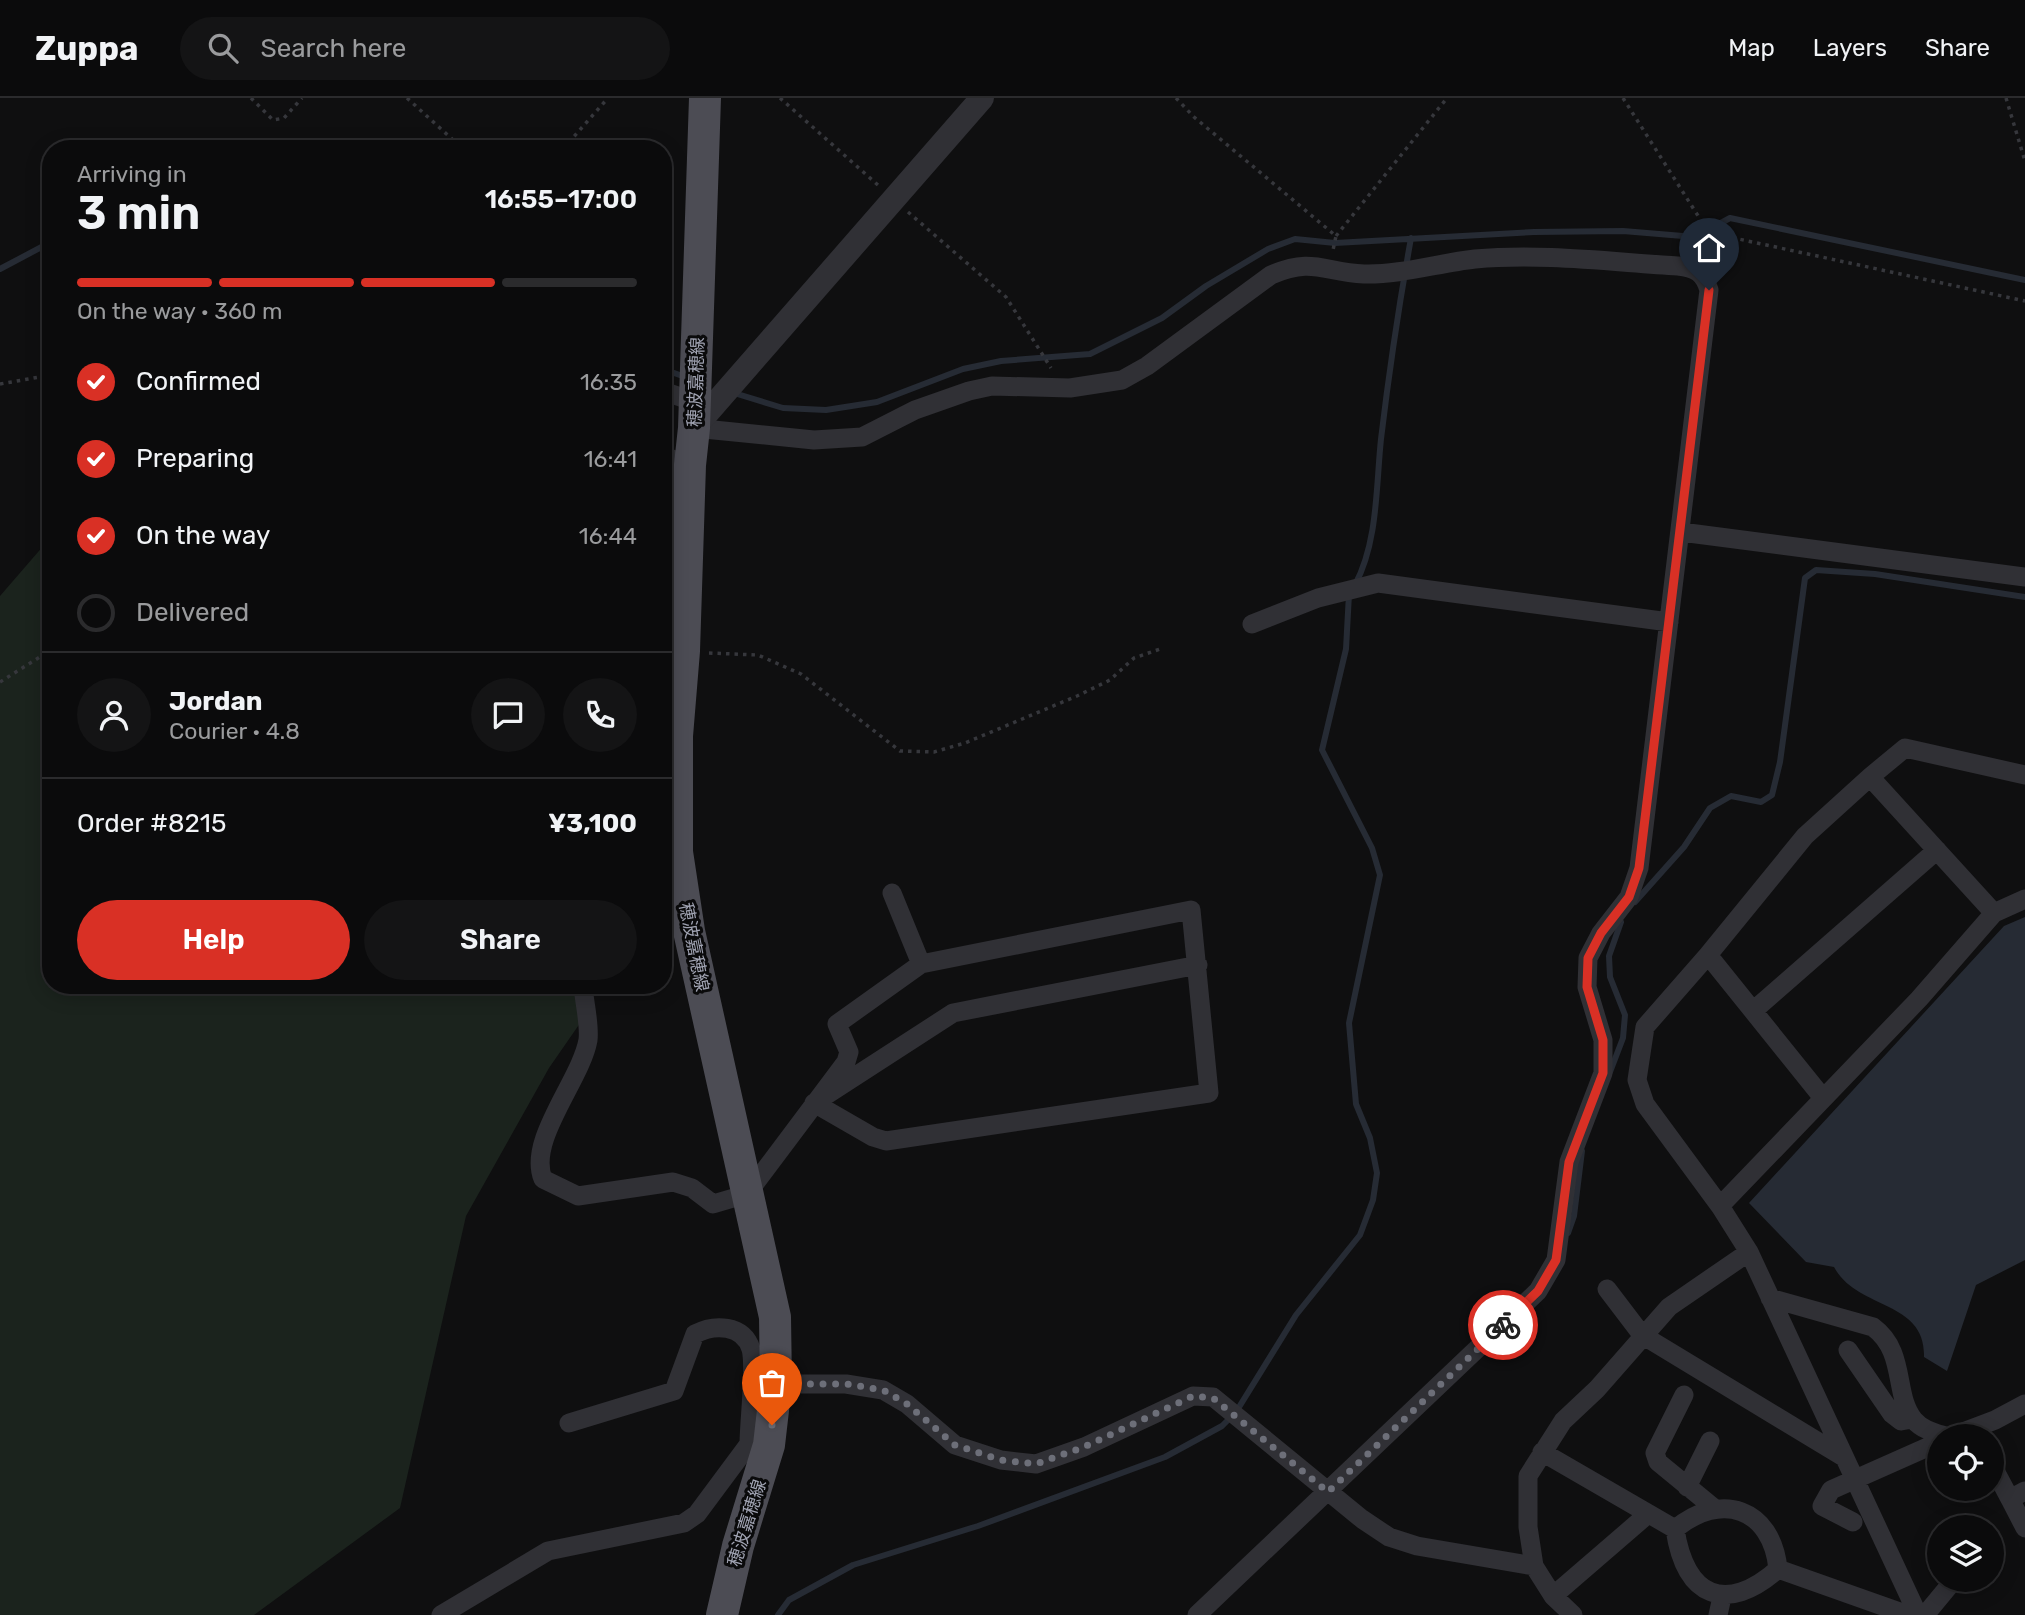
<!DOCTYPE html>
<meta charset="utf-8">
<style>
body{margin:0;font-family:Rubik,"Noto Sans JP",sans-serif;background:#141415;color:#f1f3f6;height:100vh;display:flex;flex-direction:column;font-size:26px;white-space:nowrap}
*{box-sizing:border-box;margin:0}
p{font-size:23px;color:#9a9b9d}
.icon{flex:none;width:38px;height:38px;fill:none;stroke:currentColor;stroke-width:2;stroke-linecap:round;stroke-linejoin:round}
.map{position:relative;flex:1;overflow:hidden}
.sheet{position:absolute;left:42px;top:42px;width:630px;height:854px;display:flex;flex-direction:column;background:#0b0b0c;border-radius:28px;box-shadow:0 4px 18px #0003,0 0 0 2px #2b2b2d}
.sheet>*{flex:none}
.buttons{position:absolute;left:1927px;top:1326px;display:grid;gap:14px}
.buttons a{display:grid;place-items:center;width:77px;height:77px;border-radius:50%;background:#0b0b0c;box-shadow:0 4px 18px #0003,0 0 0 2px #2b2b2d;font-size:35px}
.pin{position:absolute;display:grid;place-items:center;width:60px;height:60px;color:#fff;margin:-72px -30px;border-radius:50% 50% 50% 0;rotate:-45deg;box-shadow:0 0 7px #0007}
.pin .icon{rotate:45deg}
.courier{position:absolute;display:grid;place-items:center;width:70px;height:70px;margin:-35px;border:5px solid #d93025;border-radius:50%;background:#fff;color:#222;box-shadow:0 2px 9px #0007}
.headline em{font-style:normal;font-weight:600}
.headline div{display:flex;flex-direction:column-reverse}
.headline{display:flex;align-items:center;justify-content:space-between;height:119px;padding:0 35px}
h1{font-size:46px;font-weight:600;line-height:52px}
.bar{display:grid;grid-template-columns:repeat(4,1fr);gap:10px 7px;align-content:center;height:84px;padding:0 35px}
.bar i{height:9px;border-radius:5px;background:#2b2b2d}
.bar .active{background:#d93025}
.bar p{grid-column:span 4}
.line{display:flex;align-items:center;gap:18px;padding:0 35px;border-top:2px solid #2b2b2d}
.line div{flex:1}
.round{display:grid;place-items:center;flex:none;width:74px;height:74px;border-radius:37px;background:#141415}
ol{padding:0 35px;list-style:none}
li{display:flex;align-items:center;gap:21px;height:77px}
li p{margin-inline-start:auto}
li .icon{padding:7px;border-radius:50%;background:#d93025;color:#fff;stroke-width:4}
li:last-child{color:#9a9b9d}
li i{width:38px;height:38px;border:4px solid #2b2b2d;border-radius:50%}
.primary-button{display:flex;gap:14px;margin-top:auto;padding:14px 35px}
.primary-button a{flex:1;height:80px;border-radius:42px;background:#d93025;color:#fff;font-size:28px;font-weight:600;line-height:80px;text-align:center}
.primary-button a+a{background:#141415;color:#f1f3f6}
header{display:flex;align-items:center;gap:42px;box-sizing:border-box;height:98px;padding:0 35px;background:#0b0b0c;border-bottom:2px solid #2b2b2d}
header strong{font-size:33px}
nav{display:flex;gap:38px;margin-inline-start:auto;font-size:24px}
.search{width:490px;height:63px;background:#141415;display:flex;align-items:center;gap:18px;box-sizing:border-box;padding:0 24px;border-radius:38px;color:#9a9b9d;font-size:26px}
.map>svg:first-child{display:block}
.green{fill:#1b231d}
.water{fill:#262b34}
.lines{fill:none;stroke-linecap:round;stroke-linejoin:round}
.stream{stroke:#262b34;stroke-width:6}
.path{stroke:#36373c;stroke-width:3.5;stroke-dasharray:3.5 5;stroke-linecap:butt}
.minor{stroke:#303035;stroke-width:19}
.tertiary{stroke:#303035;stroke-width:24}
.primary{stroke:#4c4c54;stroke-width:32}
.done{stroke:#6d6f79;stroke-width:7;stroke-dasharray:0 12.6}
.route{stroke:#d93025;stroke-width:9}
.labels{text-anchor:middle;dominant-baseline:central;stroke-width:6;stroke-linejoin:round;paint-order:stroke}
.street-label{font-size:18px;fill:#a0a3b2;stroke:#0a0a0b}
</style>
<header>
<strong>Zuppa</strong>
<div class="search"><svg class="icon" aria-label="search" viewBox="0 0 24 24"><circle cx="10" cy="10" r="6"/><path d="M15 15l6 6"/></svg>Search here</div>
<nav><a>Map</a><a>Layers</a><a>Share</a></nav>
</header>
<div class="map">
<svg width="2025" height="1517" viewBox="0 0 2025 1517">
<rect width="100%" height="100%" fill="#0f0f10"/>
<path class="green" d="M51 439V645L48 647 51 671V887H588L585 918 549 970 466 1118 400 1410 254 1517H0V498Z"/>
<path class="water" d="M2025 819V1162L1976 1187 1947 1273 1924 1259C1926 1202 1857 1212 1834 1169L1806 1164 1749 1105 2004 828Z"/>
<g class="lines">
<path class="stream" d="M0 171 51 144
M663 271 688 280
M734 295 783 310 826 312 877 304 963 271 1001 263 1090 256 1162 220 1206 188 1268 151 1295 141 1335 145 1534 134 1623 133 1695 139 1730 120 2025 182
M1355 487C1378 444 1376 388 1381 341 1389 274 1399 207 1411 140
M1635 804 1684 749 1710 710 1731 698 1761 704 1772 697 1780 664 1805 480 1816 472 1875 476 2025 499
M1610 974 1623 940 1625 917 1610 879 1609 858 1621 824
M1568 1135 1574 1118 1582 1053
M778 1517 789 1502 853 1467 978 1428 1165 1359 1222 1328 1236 1314 1296 1217 1360 1137 1373 1102 1377 1075 1370 1040 1356 1006 1349 925 1380 777 1372 750 1322 652 1346 551 1349 496"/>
<path class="path" d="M251 0 273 22 284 20 302 0
M407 0 463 51
M780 0 879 88
M1176 0 1194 19 1336 138 1333 152
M1623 0 1716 146 1714 163
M2006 0 2025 63
M563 51 608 0
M908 114 1006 199 1051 270
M1336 138 1447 0
M1716 146 1734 140 2025 203
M663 227 673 233
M0 286 51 277
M709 555 758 557 801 576 900 653 934 654 965 645 1077 598 1110 582 1134 560 1163 550
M0 584 51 552"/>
<path class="minor" d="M663 293 695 304
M694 330 814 342 862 339 915 312 969 293 992 288 1070 290 1122 282 1147 268 1271 177C1313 159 1323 174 1364 176 1400 177 1439 165 1475 161 1542 155 1611 164 1678 168 1696 170 1704 175 1709 192L1639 770 1629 799 1601 835 1588 860 1587 889 1603 942V975L1569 1064 1556 1162 1538 1193 1197 1517
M663 358 690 367
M1681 434 2025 479
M1252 526 1318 500 1378 485 1669 524
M1870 679 1905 650 2025 677
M892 795 921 866
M1708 857 1645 929 1637 982 1645 1006 1720 1108
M583 887C584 904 590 926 588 942 581 982 527 1042 543 1081L578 1098 673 1084 692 1090 713 1106 747 1096 846 964 849 954 837 926 921 866 1191 812 1209 995 886 1043 873 1039 814 1005 953 915 1198 867
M1753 913 1937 752
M1823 1000 1708 857 1805 738 1870 679 1994 815
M1607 1191 1642 1237 1845 1360
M1770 1200 1873 1229C1907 1254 1893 1297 1914 1322 1922 1332 1936 1335 1948 1339
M1848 1252 1892 1316 1901 1323 1912 1321
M776 1286H846L883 1292 907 1306 955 1347 1001 1362 1036 1366 1084 1349 1193 1298 1213 1299 1362 1421 1389 1439 1417 1448 1534 1468
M1684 1297 1655 1355 1658 1364 1714 1410
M569 1325 674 1293 695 1236C714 1226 743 1226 751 1251 756 1269 749 1324 749 1346
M1950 1339 1995 1322 2025 1306
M1542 1354 1675 1431C1721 1393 1772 1410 1778 1471L1908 1517
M1992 1367 2010 1401 2025 1393
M1687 1389 1710 1343
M2010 1401 2025 1430
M1853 1424 1822 1408 1831 1392 1939 1344
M1675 1431C1685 1499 1726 1517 1778 1471
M1553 1498 1648 1416
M441 1517 548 1453 684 1425 697 1416 749 1346 769 1347
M1573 1517 1553 1498 1534 1468 1528 1429V1378L1563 1323 1597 1291 1669 1209 1749 1154
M1718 1517 1722 1499
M1918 1517 1749 1154 1720 1108 1919 901 1994 815 2025 801
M1925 1517 1954 1482"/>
<path class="tertiary" d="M694 330 982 0"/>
<path class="primary" d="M705 0 694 330 690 367 684 553 677 638V754L689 833 775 1219 776 1286 769 1347 738 1448 722 1517"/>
</g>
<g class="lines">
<path class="done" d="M772 1327 776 1286H846L883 1292 907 1306 955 1347 1001 1362 1036 1366 1084 1349 1193 1298 1213 1300 1328 1394 1503 1227"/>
<path class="route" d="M1503 1227 1538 1193 1556 1162 1569 1064 1603 975V942L1587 889 1588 860 1601 835 1629 799 1639 770 1709 192"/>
</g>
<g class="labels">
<g class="street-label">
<text transform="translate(696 284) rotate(-88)">穂波嘉穂線</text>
<text transform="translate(694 849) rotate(79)">穂波嘉穂線</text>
<text transform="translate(747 1425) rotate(-73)">穂波嘉穂線</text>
</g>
</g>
</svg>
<div class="buttons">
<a><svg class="icon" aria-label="locate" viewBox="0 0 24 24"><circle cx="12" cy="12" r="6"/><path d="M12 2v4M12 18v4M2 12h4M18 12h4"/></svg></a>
<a><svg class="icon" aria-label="layers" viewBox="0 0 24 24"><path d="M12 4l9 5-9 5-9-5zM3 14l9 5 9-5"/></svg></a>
</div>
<div class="pin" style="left:772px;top:1327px;background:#ea580c"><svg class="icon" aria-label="bag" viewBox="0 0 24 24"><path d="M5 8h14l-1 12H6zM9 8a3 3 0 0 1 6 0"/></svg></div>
<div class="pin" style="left:1709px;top:192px;background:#1f2937"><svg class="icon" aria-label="home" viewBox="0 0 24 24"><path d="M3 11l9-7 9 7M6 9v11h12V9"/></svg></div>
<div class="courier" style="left:1503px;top:1227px"><svg class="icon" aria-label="bike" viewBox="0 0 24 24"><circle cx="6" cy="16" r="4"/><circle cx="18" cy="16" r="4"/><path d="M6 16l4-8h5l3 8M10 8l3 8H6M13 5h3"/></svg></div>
<section class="sheet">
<div class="headline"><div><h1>3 min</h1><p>Arriving in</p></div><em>16:55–17:00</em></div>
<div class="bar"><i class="active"></i><i class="active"></i><i class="active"></i><i></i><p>On the way · 360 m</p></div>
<ol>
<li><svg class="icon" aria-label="check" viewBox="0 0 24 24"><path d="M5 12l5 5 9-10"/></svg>Confirmed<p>16:35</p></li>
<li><svg class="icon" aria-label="check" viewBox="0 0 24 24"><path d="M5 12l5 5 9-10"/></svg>Preparing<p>16:41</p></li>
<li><svg class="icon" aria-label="check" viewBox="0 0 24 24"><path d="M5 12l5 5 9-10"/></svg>On the way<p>16:44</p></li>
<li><i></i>Delivered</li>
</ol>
<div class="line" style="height:126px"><a class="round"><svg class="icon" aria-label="person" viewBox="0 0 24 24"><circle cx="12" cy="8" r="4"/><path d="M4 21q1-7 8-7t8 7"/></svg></a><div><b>Jordan</b><p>Courier · 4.8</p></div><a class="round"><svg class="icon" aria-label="chat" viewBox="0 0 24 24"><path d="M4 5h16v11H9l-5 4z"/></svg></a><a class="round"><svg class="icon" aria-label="phone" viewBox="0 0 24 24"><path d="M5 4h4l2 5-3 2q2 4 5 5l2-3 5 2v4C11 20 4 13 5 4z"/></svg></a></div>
<div class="line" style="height:91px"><div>Order #8215</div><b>¥3,100</b></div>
<div class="primary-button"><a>Help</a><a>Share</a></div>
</section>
</div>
